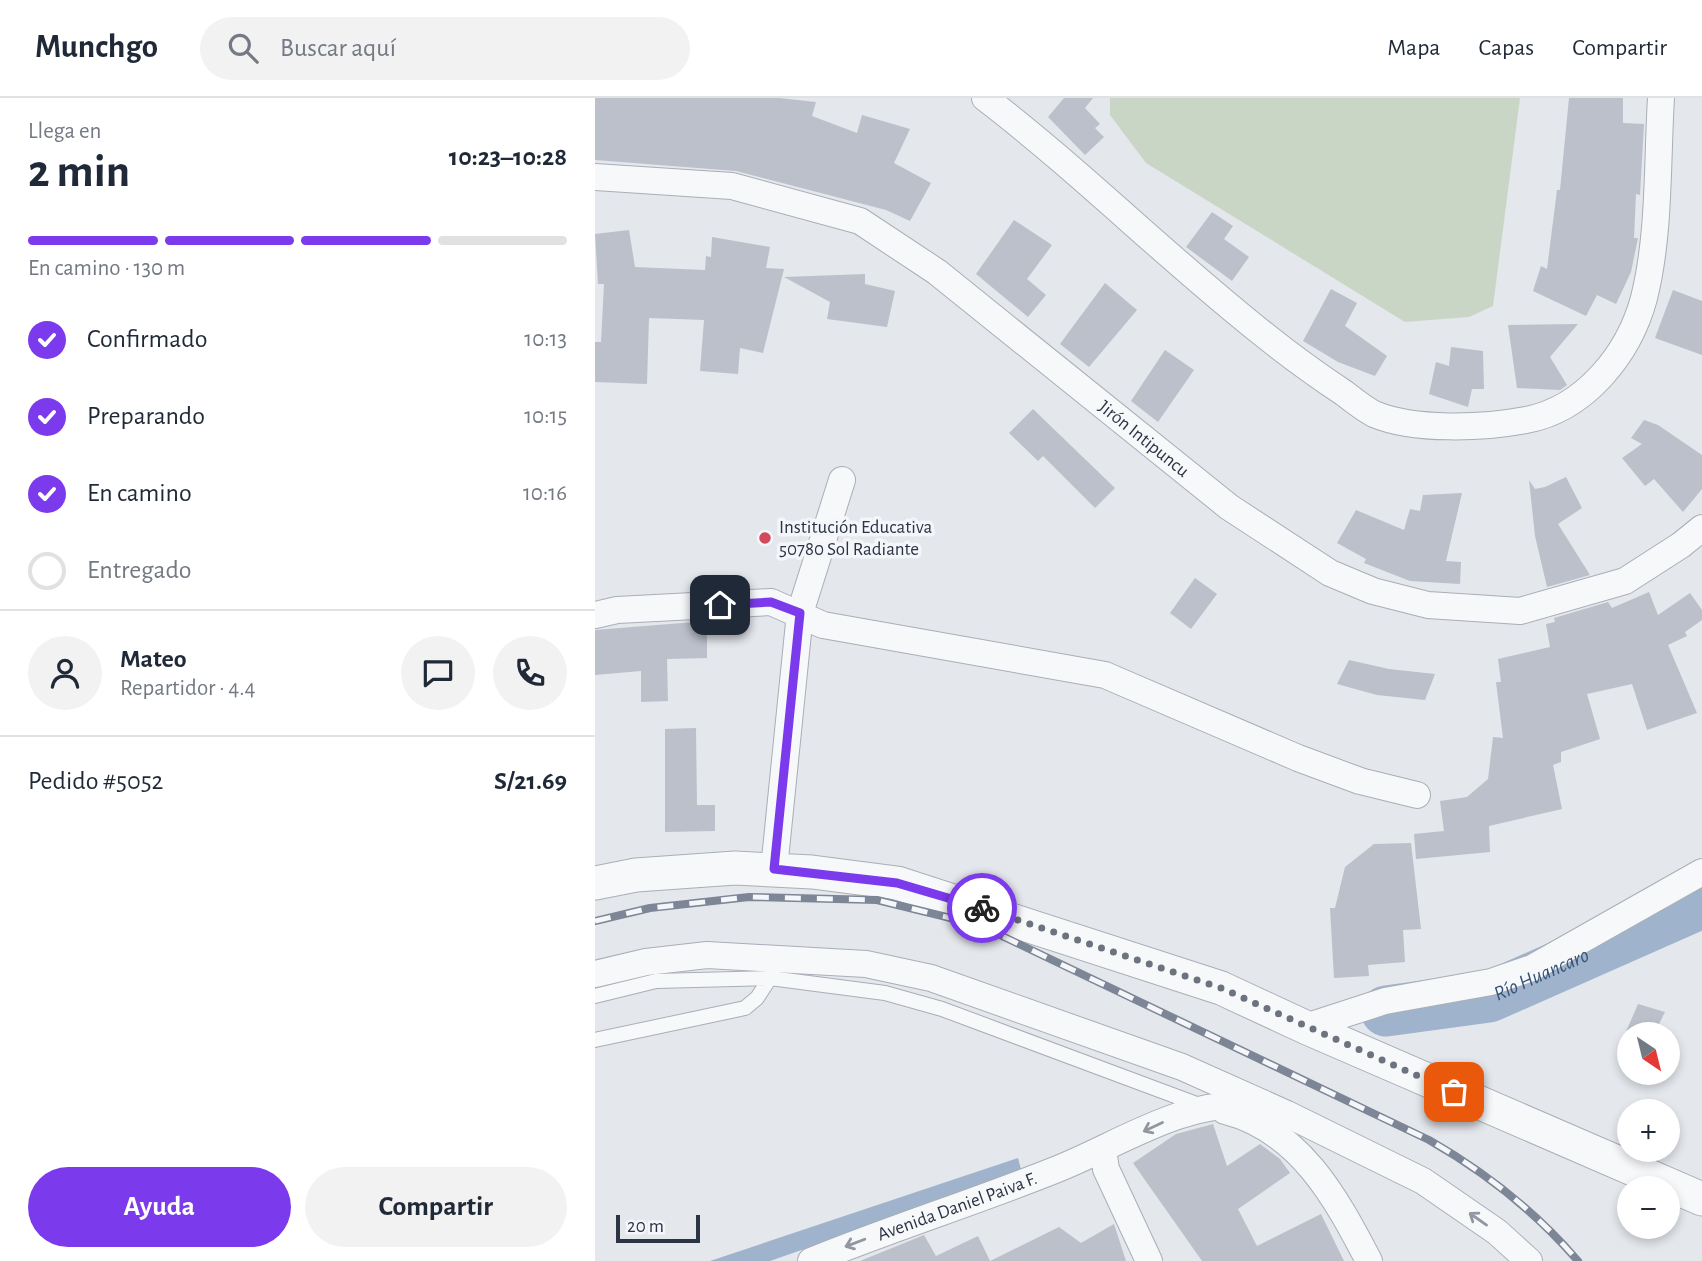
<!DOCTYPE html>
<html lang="es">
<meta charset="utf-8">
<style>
body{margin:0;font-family:"Alegreya Sans",sans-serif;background:#f2f2f3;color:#1f2937;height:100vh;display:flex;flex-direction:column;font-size:26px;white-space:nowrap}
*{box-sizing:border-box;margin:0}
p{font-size:23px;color:#747a83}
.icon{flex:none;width:38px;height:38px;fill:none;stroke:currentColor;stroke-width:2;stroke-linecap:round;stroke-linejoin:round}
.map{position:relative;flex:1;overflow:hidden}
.drawer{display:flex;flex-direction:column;background:#fff;width:595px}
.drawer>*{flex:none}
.needle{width:46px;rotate:145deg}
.controls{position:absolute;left:1022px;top:924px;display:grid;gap:14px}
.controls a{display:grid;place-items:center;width:63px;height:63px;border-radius:50%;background:#fff;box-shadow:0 4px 10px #0003;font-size:35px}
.scale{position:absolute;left:21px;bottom:18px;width:84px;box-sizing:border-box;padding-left:7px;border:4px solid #2b3445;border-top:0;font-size:19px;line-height:24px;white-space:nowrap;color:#2b3445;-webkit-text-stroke:5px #f4f6f9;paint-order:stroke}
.pin{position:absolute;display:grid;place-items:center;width:60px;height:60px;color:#fff;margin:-30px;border-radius:14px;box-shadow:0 4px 10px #0006}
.courier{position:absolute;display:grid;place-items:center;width:70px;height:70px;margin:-35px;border:5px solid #7c3aed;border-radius:50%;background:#fff;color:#222;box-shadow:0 2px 9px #0007}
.overview em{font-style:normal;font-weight:700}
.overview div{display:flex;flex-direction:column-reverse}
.overview{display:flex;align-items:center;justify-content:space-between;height:119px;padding:0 28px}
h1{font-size:46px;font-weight:700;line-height:52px}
.bar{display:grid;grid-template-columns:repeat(4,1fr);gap:10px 7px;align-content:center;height:84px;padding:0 28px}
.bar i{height:9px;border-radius:5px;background:#e0e1e3}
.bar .selected{background:#7c3aed}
.bar p{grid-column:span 4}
.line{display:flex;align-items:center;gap:18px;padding:0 28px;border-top:2px solid #e0e1e3}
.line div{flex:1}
.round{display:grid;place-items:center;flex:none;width:74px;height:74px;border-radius:37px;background:#f2f2f3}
ol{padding:0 28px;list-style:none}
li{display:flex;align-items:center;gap:21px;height:77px}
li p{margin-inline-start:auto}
li .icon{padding:7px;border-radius:50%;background:#7c3aed;color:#fff;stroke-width:4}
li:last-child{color:#747a83}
li i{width:38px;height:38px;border:4px solid #e0e1e3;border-radius:50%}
.action{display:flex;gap:14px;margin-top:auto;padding:14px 28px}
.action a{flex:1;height:80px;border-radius:42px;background:#7c3aed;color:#fff;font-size:28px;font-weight:700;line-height:80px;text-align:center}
.action a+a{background:#f2f2f3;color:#1f2937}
header{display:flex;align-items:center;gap:42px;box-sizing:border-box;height:98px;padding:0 35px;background:#fff;border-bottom:2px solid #e0e1e3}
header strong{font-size:33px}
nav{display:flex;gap:38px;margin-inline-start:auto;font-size:24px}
.search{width:490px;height:63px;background:#f2f2f3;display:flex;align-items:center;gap:18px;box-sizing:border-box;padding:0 24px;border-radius:38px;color:#747a83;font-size:26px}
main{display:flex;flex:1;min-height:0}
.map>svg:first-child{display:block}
.green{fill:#c9d6c5}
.water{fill:#9fb4cc}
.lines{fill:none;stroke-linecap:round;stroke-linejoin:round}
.river{stroke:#9fb4cc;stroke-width:51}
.building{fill:#bbc0ca}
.service-casing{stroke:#a9aeb7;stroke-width:16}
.minor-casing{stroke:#a9aeb7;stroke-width:28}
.tertiary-casing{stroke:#a9aeb7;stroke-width:35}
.service{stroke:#f7f8fa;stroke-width:14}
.minor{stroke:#f7f8fa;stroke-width:26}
.tertiary{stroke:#f7f8fa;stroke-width:33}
.rail-casing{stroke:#7d8696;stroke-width:8}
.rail{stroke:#f4f6f9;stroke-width:5;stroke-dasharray:16;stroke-linecap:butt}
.oneway{stroke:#9196a0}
.done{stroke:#6c737f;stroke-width:7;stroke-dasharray:0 12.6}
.route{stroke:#7c3aed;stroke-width:9}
.poi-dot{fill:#d1495b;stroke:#f4f6f9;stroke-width:2.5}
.labels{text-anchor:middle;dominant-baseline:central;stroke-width:7;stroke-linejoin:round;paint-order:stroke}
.street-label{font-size:19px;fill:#2b3445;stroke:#f4f6f9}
.poi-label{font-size:19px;fill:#2b3445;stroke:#f4f6f9;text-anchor:start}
.water-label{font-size:21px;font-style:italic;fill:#34527a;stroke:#f4f6f9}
</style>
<header>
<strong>Munchgo</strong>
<div class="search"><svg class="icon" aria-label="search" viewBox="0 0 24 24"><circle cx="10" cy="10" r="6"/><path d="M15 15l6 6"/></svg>Buscar aquí</div>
<nav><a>Mapa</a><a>Capas</a><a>Compartir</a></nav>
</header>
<main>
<section class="drawer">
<div class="overview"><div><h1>2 min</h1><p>Llega en</p></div><em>10:23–10:28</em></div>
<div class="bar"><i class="selected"></i><i class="selected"></i><i class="selected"></i><i></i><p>En camino · 130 m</p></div>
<ol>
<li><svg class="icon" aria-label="check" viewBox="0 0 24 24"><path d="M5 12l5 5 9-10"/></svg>Confirmado<p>10:13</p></li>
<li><svg class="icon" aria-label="check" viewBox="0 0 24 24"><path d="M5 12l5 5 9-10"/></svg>Preparando<p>10:15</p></li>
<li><svg class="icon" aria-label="check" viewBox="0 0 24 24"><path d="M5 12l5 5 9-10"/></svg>En camino<p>10:16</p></li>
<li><i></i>Entregado</li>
</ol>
<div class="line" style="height:126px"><a class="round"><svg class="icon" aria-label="person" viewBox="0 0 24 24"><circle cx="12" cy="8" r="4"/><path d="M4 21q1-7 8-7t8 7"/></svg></a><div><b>Mateo</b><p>Repartidor · 4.4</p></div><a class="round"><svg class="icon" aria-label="chat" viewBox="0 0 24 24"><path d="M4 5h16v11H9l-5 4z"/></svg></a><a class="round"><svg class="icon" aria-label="phone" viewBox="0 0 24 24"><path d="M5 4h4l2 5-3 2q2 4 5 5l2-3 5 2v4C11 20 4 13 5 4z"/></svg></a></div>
<div class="line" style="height:91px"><div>Pedido #5052</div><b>S/21.69</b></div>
<div class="action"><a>Ayuda</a><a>Compartir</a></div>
</section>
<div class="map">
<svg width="1107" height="1163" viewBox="0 0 1107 1163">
<rect width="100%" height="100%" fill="#e4e7ec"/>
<path class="green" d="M515 0H925L898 208 874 219 810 224 551 65 515 17Z"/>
<path class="water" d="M423 1060 427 1075 175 1163H115Z"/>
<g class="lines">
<path class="river" id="s1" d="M791 913 894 899 1107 805"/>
</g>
<path class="building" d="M0 0H184L221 4 217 18 262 35 267 17 315 31 299 65 336 85 315 123 291 112 141 73 0 62Z
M469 0H498L490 10 505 26 500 30 509 39 490 57 453 19Z
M974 0H1028V25L1049 26 1045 97 1041 96 1039 140H1043L1036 174 1021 206 1002 197 991 218 938 193 946 168 952 171 962 92H965Z
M617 114 638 128 629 141 654 159 637 183 591 149Z
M419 122 457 147 432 181 451 197 433 219 381 176Z
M34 132 40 169 110 172 111 158 116 159 117 139 175 149 171 170 189 171 168 255 145 250 143 276 105 273 109 222 54 220 52 286 0 284V244H6L9 186H3L0 136Z
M270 176V186L300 193 292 229 232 221 235 204 189 179Z
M510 185 542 212 494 269 465 246Z
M736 191 762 205 750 228 792 258 780 278 743 264 708 243Z
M1078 192 1107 203V257L1060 240Z
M983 226 955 259 972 287 965 292 922 290 913 227Z
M856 249 888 253 889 291H877L873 309 834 296 841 264 854 268Z
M570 252 599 272 563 324 536 303Z
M438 311 520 390 500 410 448 358 443 363 414 335Z
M1049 322 1063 327 1107 357V391L1088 414 1059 381 1050 388 1027 360 1047 346 1036 340Z
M971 379 987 410 963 426 995 477 952 489 940 438 934 382 940 391 950 389Z
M867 395 851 463 866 464 865 486 815 483 769 465 771 461 742 445 761 412 809 432 815 411 825 413 828 397Z
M600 480 622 496 596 531 575 515Z
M1054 494 1063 517 1095 495 1107 512V522L1090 534 1092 538 1073 547 1102 615 1052 632 1037 586 992 596 1005 641 966 654V664L958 667 967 711 894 728 895 754 821 761 819 736 849 733 845 703 872 699 893 681 898 639 908 640 901 584H906L903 561 955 549 951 526 960 524 959 520 1013 504 1017 510Z
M112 523V560L72 561 73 603 46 604V573L0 577V532Z
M754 562 794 571 840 576 830 602 782 597 742 586Z
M101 630 102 707H120V733L70 734V631Z
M816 745 826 831 808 832 810 864 773 867 774 878 739 880 735 810H740L750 769 779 746Z
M1043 906 1070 914 1059 936H1030Z
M618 1026 632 1068 665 1046 685 1061 695 1075 643 1111 662 1148 726 1116 749 1163H607L538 1065 581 1036Z
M519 1126 531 1163H265L329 1137 341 1158 383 1138 395 1163 464 1129 486 1145Z"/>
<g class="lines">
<defs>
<path id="service" d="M0 898 61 883 175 880 290 895 347 911 607 1008
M0 942 150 910 162 900 175 880"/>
<g id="minor">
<path d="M390 0C488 75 575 163 672 239 697 259 722 277 749 295 758 302 769 311 779 316 819 333 888 330 931 322 990 311 1034 256 1049 200 1065 136 1062 65 1066 0"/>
<path id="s2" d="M0 79 137 88 265 123 342 174 634 409 735 475 778 493 833 507 925 513 1030 483 1086 447 1107 430"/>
<path d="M0 517 22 512 176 504 228 527 510 577 703 660 765 683 822 697"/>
<path d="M179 771 205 515 247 382"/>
<path d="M0 876 51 864 112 857 271 866 336 880 587 969 692 1016 828 1083 902 1134 934 1163"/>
<path d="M710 929 790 903 896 884 937 870 1107 774"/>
<path d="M630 1013C705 1032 741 1100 774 1163"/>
<path d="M508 1052 511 1071 554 1163"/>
<path id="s3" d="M216 1163C297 1130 380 1104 460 1072 524 1047 589 1000 660 1008"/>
</g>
<path id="tertiary" d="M0 785 41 777 140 770 217 774 302 785 626 890 710 929 1107 1101"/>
</defs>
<use href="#service" class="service-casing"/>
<use href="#minor" class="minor-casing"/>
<use href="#tertiary" class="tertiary-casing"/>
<use href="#service" class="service"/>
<use href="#minor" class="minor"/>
<use href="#tertiary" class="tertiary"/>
<defs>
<path id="rail" d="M0 823 55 810 154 799 282 802 384 827 834 1042C890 1074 941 1114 983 1163"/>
</defs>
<use href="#rail" class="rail-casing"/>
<use href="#rail" class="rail"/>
</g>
<defs><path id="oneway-shaft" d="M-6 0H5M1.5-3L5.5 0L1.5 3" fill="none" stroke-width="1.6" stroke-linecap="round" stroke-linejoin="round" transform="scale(1.75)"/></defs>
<g class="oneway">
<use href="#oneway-shaft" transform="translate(558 1029) rotate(155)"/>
<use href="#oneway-shaft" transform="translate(883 1121) rotate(-145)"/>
<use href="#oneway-shaft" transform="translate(260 1145) rotate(159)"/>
</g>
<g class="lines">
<path class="done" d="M387 810 626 890 859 994"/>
<path class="route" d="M125 507 176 504 205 515 179 771 302 785 387 810"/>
</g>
<circle class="poi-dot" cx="170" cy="440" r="7"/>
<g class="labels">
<g class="street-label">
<text stroke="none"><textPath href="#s2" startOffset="628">Jirón Intipuncu</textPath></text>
<text stroke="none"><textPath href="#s3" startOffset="156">Avenida Daniel Paiva F.</textPath></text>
</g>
<g class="poi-label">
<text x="184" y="429">Institución Educativa<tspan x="184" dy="22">50780 Sol Radiante</tspan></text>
</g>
<g class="water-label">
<text stroke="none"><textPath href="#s1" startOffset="161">Río Huancaro</textPath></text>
</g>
</g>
</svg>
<div class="controls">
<a><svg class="needle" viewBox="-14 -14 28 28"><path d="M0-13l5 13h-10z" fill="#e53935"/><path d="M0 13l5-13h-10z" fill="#747a83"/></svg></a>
<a>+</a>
<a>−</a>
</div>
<div class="scale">20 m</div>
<div class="pin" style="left:859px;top:994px;background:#ea580c"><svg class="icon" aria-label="bag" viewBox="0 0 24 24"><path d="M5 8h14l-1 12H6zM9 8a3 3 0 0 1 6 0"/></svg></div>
<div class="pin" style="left:125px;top:507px;background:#1f2937"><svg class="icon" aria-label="home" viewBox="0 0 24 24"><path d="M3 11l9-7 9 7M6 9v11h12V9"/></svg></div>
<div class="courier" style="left:387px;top:810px"><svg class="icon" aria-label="bike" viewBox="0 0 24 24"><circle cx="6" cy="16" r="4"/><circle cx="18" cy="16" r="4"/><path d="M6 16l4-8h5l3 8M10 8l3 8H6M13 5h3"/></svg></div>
</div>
</main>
